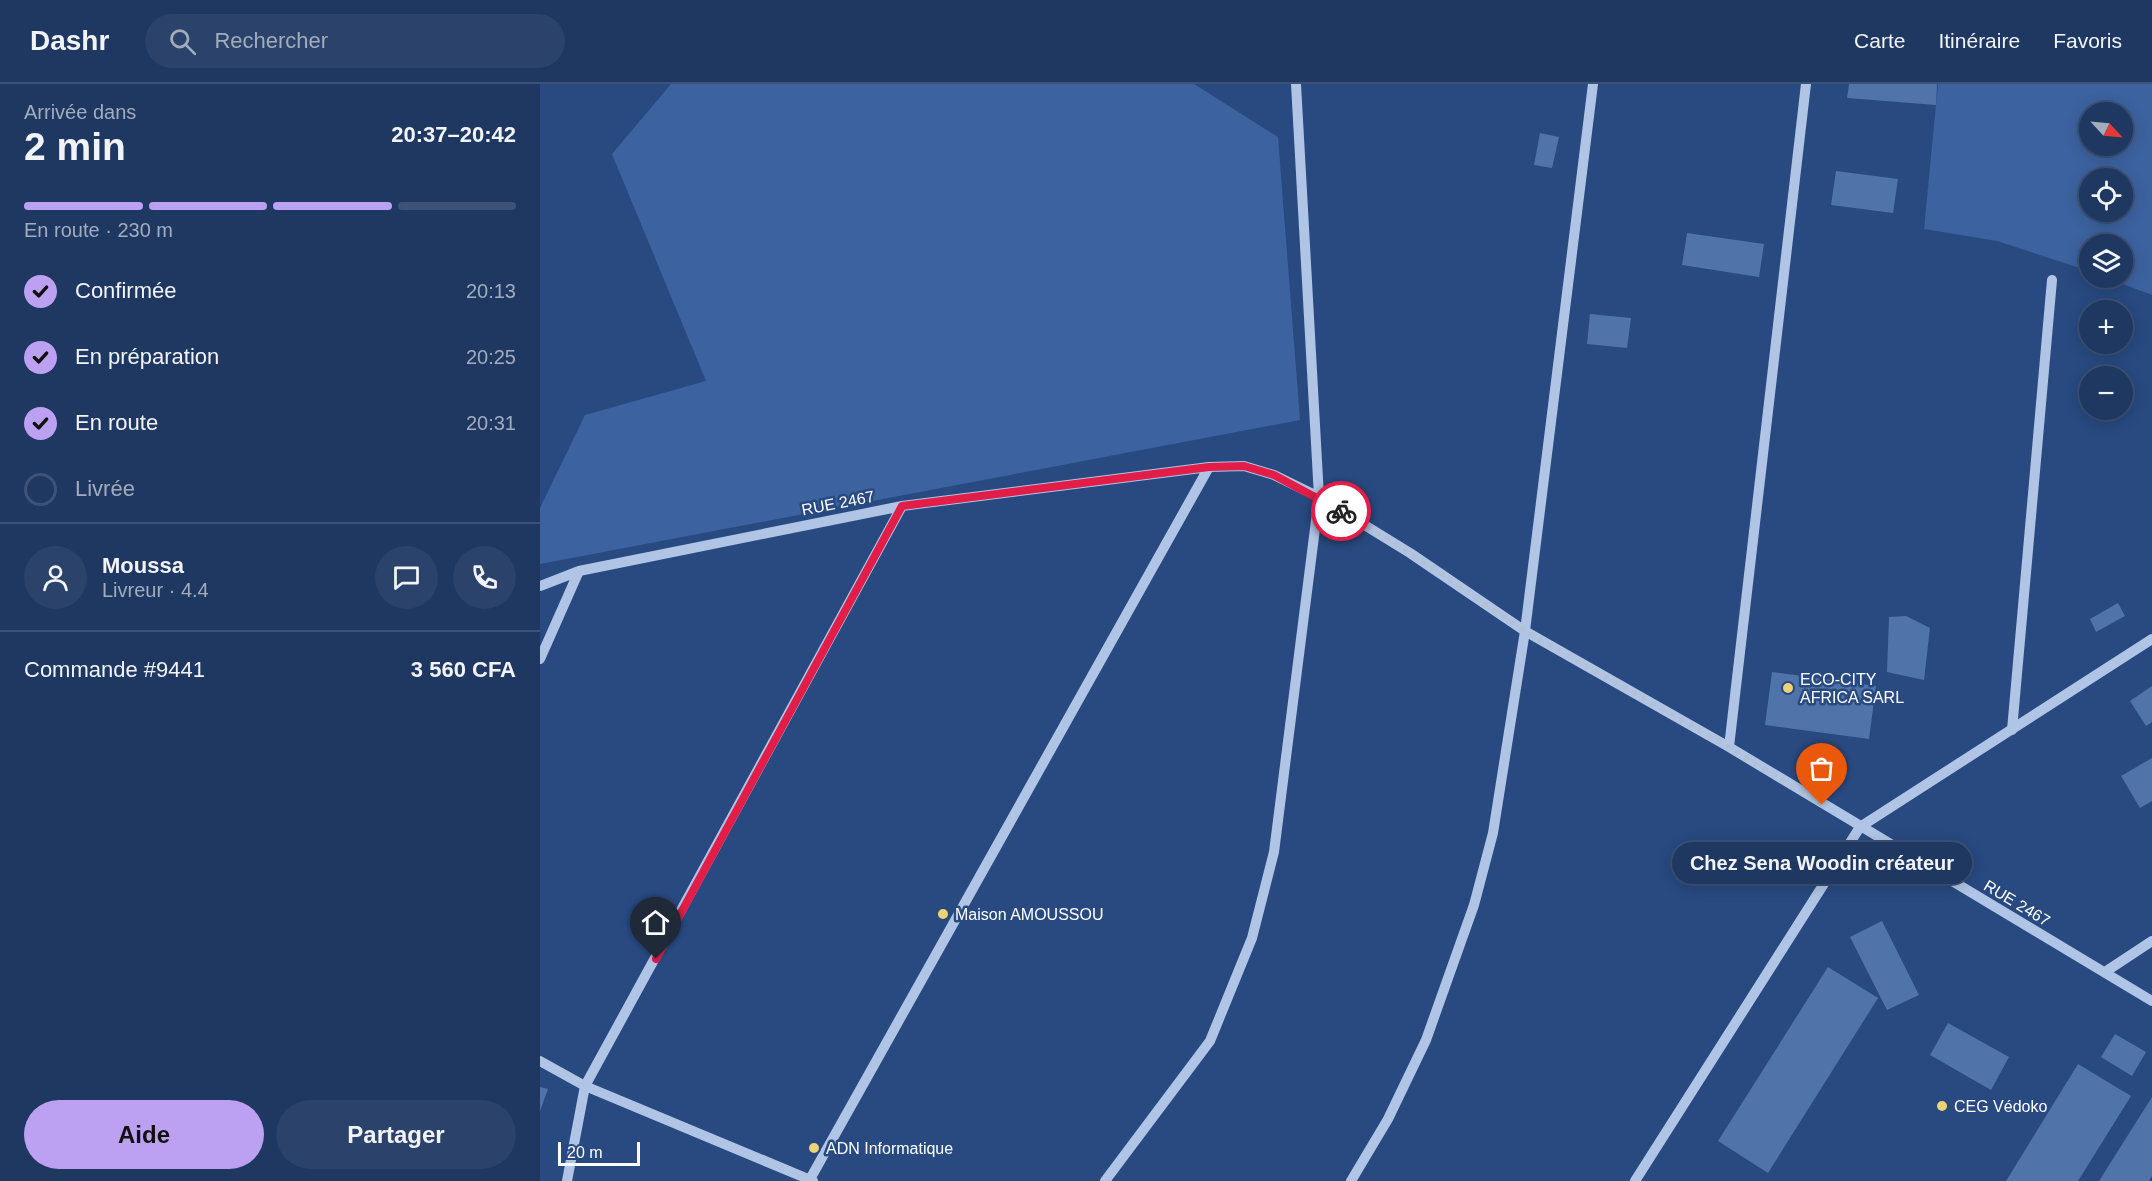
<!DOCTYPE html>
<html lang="fr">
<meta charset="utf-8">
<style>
body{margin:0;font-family:Helvetica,sans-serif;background:#2b436a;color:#f1f3f6;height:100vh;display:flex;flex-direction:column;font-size:22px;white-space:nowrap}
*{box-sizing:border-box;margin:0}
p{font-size:20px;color:#a1acbd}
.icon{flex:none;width:33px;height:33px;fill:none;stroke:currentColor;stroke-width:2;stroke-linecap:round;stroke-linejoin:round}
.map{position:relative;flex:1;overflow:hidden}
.drawer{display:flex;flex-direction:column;background:#1e3861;width:540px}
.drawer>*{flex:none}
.needle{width:39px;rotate:116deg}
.tools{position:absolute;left:1539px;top:18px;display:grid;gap:12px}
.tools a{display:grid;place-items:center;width:54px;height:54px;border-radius:50%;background:#1e3861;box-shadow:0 3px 15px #0003,0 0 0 2px #3c5276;font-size:30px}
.scale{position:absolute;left:18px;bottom:15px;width:82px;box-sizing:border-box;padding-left:6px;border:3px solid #fff;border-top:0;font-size:16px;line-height:21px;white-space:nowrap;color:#fff;-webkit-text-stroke:4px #284a81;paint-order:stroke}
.pin{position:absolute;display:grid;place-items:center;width:51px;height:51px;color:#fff;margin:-62px -26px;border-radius:50% 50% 50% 0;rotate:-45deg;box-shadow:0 0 6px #0007}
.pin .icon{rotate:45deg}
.courier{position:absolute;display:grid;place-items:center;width:60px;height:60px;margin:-30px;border:4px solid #e11d48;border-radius:50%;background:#fff;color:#222;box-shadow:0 2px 8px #0007}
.bubble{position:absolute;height:42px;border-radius:21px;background:#1e3861;box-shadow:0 3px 15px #0003,0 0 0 2px #3c5276;font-size:20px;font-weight:700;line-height:42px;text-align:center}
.head em{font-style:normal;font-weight:700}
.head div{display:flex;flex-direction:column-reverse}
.head{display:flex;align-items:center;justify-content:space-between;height:102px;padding:0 24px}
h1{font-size:39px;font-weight:700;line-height:45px}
.bar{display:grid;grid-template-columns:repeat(4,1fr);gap:9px 6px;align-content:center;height:72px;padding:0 24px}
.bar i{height:8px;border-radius:4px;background:#3c5276}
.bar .selected{background:#bca0f2}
.bar p{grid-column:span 4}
.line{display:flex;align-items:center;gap:15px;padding:0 24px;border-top:2px solid #3c5276}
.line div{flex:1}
.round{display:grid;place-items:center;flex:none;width:63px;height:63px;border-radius:32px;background:#2b436a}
ol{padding:0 24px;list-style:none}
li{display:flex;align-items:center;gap:18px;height:66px}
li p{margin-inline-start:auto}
li .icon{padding:6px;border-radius:50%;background:#bca0f2;color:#111;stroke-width:4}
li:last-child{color:#a1acbd}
li i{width:33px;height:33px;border:3px solid #3c5276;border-radius:50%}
.button{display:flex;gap:12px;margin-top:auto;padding:12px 24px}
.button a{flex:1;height:69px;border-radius:36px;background:#bca0f2;color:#111;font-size:24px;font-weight:700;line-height:69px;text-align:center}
.button a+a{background:#2b436a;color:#f1f3f6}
header{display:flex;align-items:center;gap:36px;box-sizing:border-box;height:84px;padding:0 30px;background:#1e3861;border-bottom:2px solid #3c5276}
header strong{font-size:28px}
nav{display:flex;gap:33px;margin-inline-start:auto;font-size:21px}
.search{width:420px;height:54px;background:#2b436a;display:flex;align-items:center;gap:15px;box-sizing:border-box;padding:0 21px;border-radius:33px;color:#a1acbd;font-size:22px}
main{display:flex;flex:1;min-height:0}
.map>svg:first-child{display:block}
.green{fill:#3c629f;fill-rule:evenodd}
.building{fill:#5073aa}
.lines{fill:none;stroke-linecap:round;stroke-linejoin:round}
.minor{stroke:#b0c5e6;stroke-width:10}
.done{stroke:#b4c0d3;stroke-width:6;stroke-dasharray:0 10.8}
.route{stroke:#e11d48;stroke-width:8}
.poi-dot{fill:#eed276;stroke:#284a81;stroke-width:2}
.labels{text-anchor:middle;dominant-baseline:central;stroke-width:5;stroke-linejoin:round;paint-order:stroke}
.street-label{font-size:16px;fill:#fff;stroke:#284a81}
.poi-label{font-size:16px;fill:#fff;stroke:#284a81;text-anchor:start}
</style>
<header>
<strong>Dashr</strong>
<div class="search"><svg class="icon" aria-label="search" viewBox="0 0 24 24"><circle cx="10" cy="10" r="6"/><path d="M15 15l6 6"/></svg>Rechercher</div>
<nav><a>Carte</a><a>Itinéraire</a><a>Favoris</a></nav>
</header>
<main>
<section class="drawer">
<div class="head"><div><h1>2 min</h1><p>Arrivée dans</p></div><em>20:37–20:42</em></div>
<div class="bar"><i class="selected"></i><i class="selected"></i><i class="selected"></i><i></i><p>En route · 230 m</p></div>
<ol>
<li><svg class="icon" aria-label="check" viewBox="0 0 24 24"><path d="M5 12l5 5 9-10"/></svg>Confirmée<p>20:13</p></li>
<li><svg class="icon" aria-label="check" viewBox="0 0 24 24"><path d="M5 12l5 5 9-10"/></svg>En préparation<p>20:25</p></li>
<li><svg class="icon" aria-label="check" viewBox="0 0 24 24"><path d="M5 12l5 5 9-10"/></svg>En route<p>20:31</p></li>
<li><i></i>Livrée</li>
</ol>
<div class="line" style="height:108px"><a class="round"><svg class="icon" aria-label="person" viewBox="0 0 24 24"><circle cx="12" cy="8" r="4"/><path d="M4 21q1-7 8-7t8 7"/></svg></a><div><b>Moussa</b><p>Livreur · 4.4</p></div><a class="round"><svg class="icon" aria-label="chat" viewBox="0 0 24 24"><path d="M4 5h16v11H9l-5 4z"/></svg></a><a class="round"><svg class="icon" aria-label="phone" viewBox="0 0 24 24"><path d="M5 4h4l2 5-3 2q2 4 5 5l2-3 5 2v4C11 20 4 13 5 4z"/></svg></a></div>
<div class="line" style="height:78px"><div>Commande #9441</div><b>3 560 CFA</b></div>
<div class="button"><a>Aide</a><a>Partager</a></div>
</section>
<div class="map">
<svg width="1612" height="1097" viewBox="0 0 1612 1097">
<rect width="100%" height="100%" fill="#284a81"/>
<path class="green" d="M131 0H654L738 53 760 336 0 480V424L45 331 166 297 72 70Z
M1398 0H1612V211L1567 194H1582V160H1550L1549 187 1457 157 1384 145ZM1550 28H1582V62H1550ZM1550 94H1582V128H1550Z"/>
<path class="building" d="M1309 0H1397L1396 21 1307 14Z
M1000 49 1019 53 1012 84 994 81Z
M1296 87 1358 95 1353 129 1291 121Z
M1147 149 1224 160 1219 193 1142 181Z
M1050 230 1091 234 1087 264 1047 260Z
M1578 519 1585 532 1556 548 1550 535Z
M1366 532 1390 544 1384 596 1347 588 1349 533Z
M1232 588 1336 602 1329 655 1225 641Z
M1612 602V638L1606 642 1590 617Z
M1612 674V717L1600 724 1581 692Z
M1342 837 1379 911 1347 926 1310 853Z
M1288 883 1338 914 1228 1089 1178 1057Z
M1408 939 1469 973 1451 1006 1390 971Z
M1575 950 1606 968 1592 992 1561 973Z
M1538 980 1591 1012 1538 1097H1466Z
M0 1003 8 1005 0 1027Z
M1612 1013V1092L1609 1097H1559Z"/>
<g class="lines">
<path class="minor" d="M0 502 39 487 362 422 669 383 704 382 734 391 779 413 870 469 985 547 1189 663 1612 917
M0 575 39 487
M1472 646 1512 196
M1189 663 1266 0
M1565 888 1612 857
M0 977 45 1002 273 1097
M27 1097 45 1002 362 422
M269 1097 669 383
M565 1097 670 957 712 854 734 768 779 413 756 0
M811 1097 848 1035 886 956 934 821 953 749 985 547 1053 0
M1095 1097 1320 743 1612 555"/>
</g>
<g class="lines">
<path class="done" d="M801 427 870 469 985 547 1189 663 1282 721"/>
<path class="route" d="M116 875 362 422 669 383 704 382 734 391 801 427"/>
</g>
<g class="poi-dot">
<circle cx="1248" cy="604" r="6"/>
<circle cx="403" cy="830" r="6"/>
<circle cx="1402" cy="1022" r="6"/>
<circle cx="274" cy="1064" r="6"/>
</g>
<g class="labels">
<g class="street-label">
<text transform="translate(298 419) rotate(-11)">RUE 2467</text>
<text transform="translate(1477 819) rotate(31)">RUE 2467</text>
</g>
<g class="poi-label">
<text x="1260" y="595">ECO-CITY<tspan x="1260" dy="18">AFRICA SARL</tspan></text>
<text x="415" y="830">Maison AMOUSSOU</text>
<text x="1414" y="1022">CEG Védoko</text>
<text x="286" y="1064">ADN Informatique</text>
</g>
</g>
</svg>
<div class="tools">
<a><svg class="needle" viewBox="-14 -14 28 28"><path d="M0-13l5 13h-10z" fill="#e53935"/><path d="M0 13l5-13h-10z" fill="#a1acbd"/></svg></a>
<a><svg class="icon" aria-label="locate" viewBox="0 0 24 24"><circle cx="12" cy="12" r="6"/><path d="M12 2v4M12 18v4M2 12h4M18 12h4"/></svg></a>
<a><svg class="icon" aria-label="layers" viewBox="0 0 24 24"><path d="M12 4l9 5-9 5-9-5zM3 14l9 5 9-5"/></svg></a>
<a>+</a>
<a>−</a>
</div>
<div class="scale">20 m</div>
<div class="pin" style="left:1282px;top:721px;background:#ea580c"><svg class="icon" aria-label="bag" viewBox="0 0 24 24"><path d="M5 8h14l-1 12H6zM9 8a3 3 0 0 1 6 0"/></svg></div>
<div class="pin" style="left:116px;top:875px;background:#1f2937"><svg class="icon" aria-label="home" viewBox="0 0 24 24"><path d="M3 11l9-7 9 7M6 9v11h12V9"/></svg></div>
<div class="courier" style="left:801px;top:427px"><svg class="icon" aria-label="bike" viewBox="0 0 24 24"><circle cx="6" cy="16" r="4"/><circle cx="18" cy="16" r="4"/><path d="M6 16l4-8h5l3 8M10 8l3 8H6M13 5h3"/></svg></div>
<div class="bubble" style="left:1132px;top:758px;width:300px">Chez Sena Woodin créateur</div>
</div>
</main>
